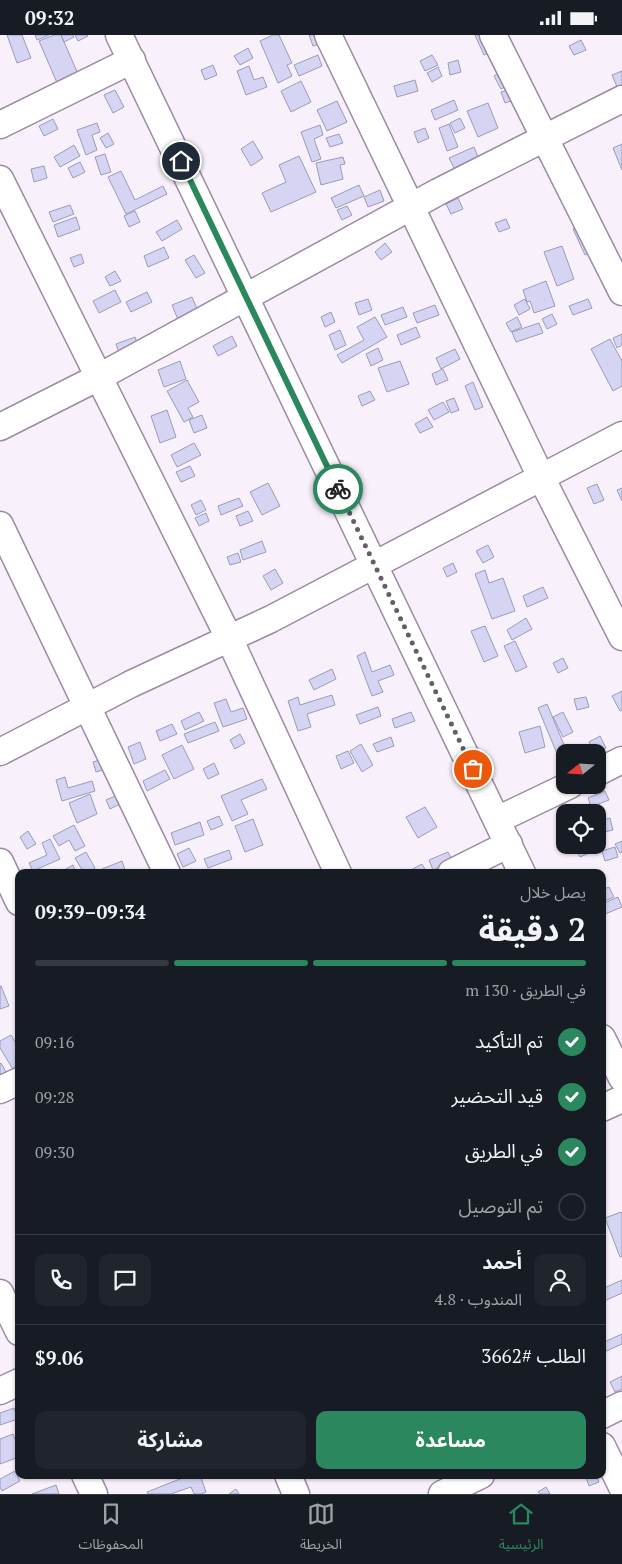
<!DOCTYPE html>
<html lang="ar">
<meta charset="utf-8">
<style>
body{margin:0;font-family:"PT Serif","Noto Sans Arabic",serif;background:#20242c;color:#f1f3f6;direction:rtl;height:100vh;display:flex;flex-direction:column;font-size:19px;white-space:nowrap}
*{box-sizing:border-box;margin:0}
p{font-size:16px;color:#9ea1a6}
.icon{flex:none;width:28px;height:28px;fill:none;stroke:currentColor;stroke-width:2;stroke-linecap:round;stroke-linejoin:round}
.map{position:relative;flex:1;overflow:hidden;direction:ltr}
.details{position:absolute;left:15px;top:834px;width:591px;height:610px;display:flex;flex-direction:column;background:#171b24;border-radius:10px;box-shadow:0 1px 4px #0004;direction:rtl}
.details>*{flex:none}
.needle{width:32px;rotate:252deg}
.buttons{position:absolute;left:556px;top:709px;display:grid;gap:10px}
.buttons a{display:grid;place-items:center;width:50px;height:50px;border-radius:10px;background:#171b24;box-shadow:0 1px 4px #0004;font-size:25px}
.pin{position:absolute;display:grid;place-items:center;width:42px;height:42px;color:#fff;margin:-21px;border:2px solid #fff;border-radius:50%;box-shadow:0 1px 5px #0007}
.courier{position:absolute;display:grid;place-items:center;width:50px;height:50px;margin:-25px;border:4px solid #2a875e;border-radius:50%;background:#fff;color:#222;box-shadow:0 1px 6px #0007}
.summary em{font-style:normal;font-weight:700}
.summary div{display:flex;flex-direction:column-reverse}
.summary{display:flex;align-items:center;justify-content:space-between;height:85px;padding:0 20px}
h1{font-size:32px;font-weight:700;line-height:38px}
.bar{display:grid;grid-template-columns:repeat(4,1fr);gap:8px 5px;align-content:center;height:60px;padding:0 20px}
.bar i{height:6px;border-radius:4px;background:#363941}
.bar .selected{background:#2a875e}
.bar p{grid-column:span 4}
.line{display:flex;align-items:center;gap:12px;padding:0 20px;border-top:1px solid #363941}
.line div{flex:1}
.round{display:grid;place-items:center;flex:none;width:52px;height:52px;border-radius:10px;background:#20242c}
ol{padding:0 20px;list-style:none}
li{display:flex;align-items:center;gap:15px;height:55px}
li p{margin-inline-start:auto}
li .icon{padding:5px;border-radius:50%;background:#2a875e;color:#fff;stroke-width:4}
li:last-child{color:#9ea1a6}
li i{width:28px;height:28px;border:2px solid #363941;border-radius:50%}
.action{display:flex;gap:10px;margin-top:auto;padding:10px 20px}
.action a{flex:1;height:58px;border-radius:10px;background:#2a875e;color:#fff;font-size:20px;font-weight:700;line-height:58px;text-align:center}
.action a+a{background:#20242c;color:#f1f3f6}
.status{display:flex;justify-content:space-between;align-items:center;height:35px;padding:0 25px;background:#171b24;direction:ltr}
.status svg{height:14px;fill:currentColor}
.dock{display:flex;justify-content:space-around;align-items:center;height:70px;border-top:1px solid #363941;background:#171b24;font-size:14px;color:#9ea1a6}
.dock a{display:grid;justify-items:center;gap:2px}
.dock .selected{color:#2a875e}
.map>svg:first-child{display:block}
.building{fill:#d5d5f3;stroke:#9b9bba}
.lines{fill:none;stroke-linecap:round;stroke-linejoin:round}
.minor-casing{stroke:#9d8aa5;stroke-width:29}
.minor{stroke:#fff;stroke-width:26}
.done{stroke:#655e67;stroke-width:5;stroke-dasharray:0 9}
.route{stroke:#2a875e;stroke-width:6}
</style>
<div class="status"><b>09:32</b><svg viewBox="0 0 49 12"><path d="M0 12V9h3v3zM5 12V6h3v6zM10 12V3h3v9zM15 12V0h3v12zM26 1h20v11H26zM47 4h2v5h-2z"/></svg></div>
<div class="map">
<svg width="622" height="1459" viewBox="0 0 622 1459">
<rect width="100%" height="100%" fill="#f8f0fb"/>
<path class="building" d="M7 0H22L31 23 17 28Z
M35 0H49L37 5Z
M54 0H61L79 41 58 50 39 6Z
M61 0H73L74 2 64 7Z
M75 0H87L88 1 78 6Z
M273 0H279L292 28 287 30 292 41 278 48 260 6Z
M309 0H320L323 8 313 11Z
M475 0H487L494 15 484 20Z
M581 5 586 15 574 20 569 11Z
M248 13 253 23 240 30 234 21Z
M318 20 322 31 299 41 294 30Z
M432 20 438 30 425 36 420 26Z
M458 25 461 37 450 40 448 28Z
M213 30 217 40 205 45 201 35Z
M249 31 254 45 263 42 267 52 246 60 237 36Z
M438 32 442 41 432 47 427 38Z
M503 36 510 49 501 54 494 41Z
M622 36V52L618 54 612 40Z
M415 45 418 56 397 62 394 51Z
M301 46 311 67 291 77 281 56Z
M513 54 517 64 505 68 501 57Z
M115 55 124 72 113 78 104 60Z
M454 65 458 75 435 85 431 75Z
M337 66 347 87 327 96 317 75Z
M488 68 498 93 478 102 467 76Z
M460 83 465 93 455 98 450 88Z
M53 84 58 94 44 101 39 91Z
M97 88 100 97 92 100 97 115 86 120 77 95Z
M449 89 458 112 447 116 439 93Z
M320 90 323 100 314 104 321 124 312 127 301 97Z
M425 93 429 103 418 108 414 97Z
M108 98 114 109 106 113 100 103Z
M339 99 343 108 330 112 326 103Z
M253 106 263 123 251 131 241 114Z
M622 109V135L613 113Z
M74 110 80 121 60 132 54 122Z
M474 112 478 122 454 133 449 123Z
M105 119 111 137 101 140 95 122Z
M299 121 316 157 271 177 262 158 286 147 279 130Z
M343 122 345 129 340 130 343 144 321 150 316 128Z
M80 127 85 137 73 143 68 133Z
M44 131 47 143 34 147 31 134Z
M121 136 135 165 163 151 167 159 126 179 108 142Z
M359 150 364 161 336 173 331 163Z
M380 155 384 166 368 172 364 162Z
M458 163 463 174 451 179 446 169Z
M70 170 74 179 53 187 49 177Z
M347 171 352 180 342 185 337 175Z
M135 176 140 187 129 192 124 181Z
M76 182 80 194 58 202 54 190Z
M506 184 510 193 499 197 495 188Z
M177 185 182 194 162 206 156 197Z
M582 189 594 216 585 220 573 194Z
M385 208 392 217 381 225 375 217Z
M562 211 574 244 557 251 544 217Z
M164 212 169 223 148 232 144 221Z
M81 219 84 228 74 232 70 223Z
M194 220 205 238 196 243 185 225Z
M115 236 121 246 110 251 105 242Z
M546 246 555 271 534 278 530 266 527 267 523 255Z
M115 255 121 267 99 278 93 266Z
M147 257 152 267 131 277 126 267Z
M192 262 201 283 181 292 172 270Z
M368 264 372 275 359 280 355 268Z
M525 264 530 274 519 280 514 270Z
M588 264 592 273 573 280 569 271Z
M435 270 439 280 417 288 413 278Z
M403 272 407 282 385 290 381 280Z
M331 277 335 287 325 292 321 282Z
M552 279 557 289 547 294 542 284Z
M375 282 387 302 342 328 337 320 364 305 357 292Z
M517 282 522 292 511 297 506 288Z
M539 288 543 298 516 307 512 297Z
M416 292 420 302 401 310 397 300Z
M340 295 346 310 335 315 329 300Z
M622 299V310L617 313 613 303Z
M232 301 237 311 218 321 213 311Z
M135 302 139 314 120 321 116 309Z
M610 304 622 326V351L613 356 591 314Z
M378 313 383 325 371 331 366 319Z
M455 314 460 324 441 334 436 323Z
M180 326 186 344 164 352 158 335Z
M400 326 409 349 387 357 378 333Z
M443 334 448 345 436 350 432 339Z
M187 345 199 367 188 373 193 382 184 387 167 356Z
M473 347 483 372 475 375 465 351Z
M370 356 375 365 362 371 358 361Z
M454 363 459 375 451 378 446 366Z
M443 367 449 377 434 385 428 375Z
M167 375 176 402 160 408 151 381Z
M202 380 207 393 194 398 189 385Z
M427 382 433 392 420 398 415 389Z
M194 408 201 420 177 432 171 420Z
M190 431 195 441 181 447 176 437Z
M268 448 280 471 262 480 250 457Z
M597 449 604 465 594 469 587 453Z
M622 453V466L617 455Z
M239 463 243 471 221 480 218 471Z
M201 465 206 475 196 480 191 470Z
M248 476 253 486 240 491 236 481Z
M206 478 209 486 199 491 195 483Z
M262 506 266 517 243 525 240 515Z
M488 510 494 522 483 528 476 516Z
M238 518 241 527 230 530 227 522Z
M453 528 457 537 447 542 443 533Z
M275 534 283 548 271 555 263 541Z
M485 535 489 548 503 543 515 576 492 584 475 539Z
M543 552 548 563 527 572 523 561Z
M526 583 532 594 512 605 507 595Z
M485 591 498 621 484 627 471 596Z
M515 606 527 632 516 637 504 611Z
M365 617 372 637 390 630 394 640 378 646 383 657 372 661 357 621Z
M563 623 568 633 558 638 553 628Z
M332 634 336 644 314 655 309 645Z
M622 656V675L620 676 612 661Z
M332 660 335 670 307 679 311 692 298 696 288 666 298 662 300 670Z
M586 662 589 672 577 675 574 664Z
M226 664 231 677 243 673 247 684 223 692 214 668Z
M547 669 567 717 558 721 538 673Z
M378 672 381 681 360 689 356 680Z
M199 677 204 686 185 695 181 686Z
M411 677 415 686 395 693 392 684Z
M563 677 573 697 563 702 553 682Z
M215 687 219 696 188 708 184 699Z
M172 689 177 699 160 706 156 696Z
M540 691 545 712 525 718 519 697Z
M240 699 245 708 235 714 230 705Z
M600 701 606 713 595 718 589 707Z
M391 702 394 711 377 717 373 709Z
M140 707 146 724 134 729 128 712Z
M361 709 373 730 362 737 350 716Z
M182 710 194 734 174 744 162 720Z
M348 716 354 728 341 734 336 721Z
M103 724 106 734 96 737 93 727Z
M214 728 219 739 208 744 203 734Z
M165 735 170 744 147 756 143 746Z
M65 742 68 753 92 746 95 756 62 766 56 745Z
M262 744 267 754 241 765 248 779 232 786 221 761Z
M605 756 609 765 591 772 588 763Z
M90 759 97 779 77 788 69 768Z
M118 760 122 768 110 774 106 765Z
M580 770 583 778H565V785L562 786 558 778Z
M425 772 437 792 418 803 406 782Z
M219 781 223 790 211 795 207 786Z
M610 783 613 795 600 798 598 786Z
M253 784 263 810 245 817 235 791Z
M200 787 204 800 175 810 171 798Z
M74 790 85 811 75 816 69 805 59 811 53 801Z
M28 796 36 809 27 814 20 802Z
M50 804 60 824 33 836 29 828 47 820 42 808Z
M622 806V817L620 818 615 809Z
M574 810H591L594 816 580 822Z
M615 812 618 822 605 826 602 816Z
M189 813 196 826 183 832 177 819Z
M229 815 232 824 208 833 204 824Z
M86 817 95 833 87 838H84L75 823Z
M448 817 453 827 433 835 429 825Z
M122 826 126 838H103L102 834Z
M422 829 427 838H410L409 836Z
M73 830 76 838H59Z
M609 852 614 862 602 867V855Z
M618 862 622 872 605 879 602 869Z
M0 951H1L9 971 0 974Z
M11 1000 19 1013V1033L14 1036 0 1013V1006Z
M1 1028 6 1037 0 1041V1029Z
M621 1177 622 1180V1221L620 1222 605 1183Z
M622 1245V1258L602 1267V1254Z
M622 1299V1309L602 1318V1308Z
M622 1341V1354L615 1357 610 1347Z
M14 1373 18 1384 0 1390V1378Z
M13 1399 17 1409 19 1408V1422L0 1429V1404Z
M15 1436 20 1446 2 1456 0 1452V1444Z
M185 1440H200L206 1457 201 1459H194L191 1452 171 1459H148L147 1457 185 1442Z
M585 1440H596L599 1447 589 1451Z
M56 1450 59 1459H32Z
M546 1452 550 1459H540L538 1457Z
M236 1454 239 1459H229Z"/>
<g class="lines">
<defs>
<path id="minor" d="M119 0 522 838
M328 0 541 442 622 602
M493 0 622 257
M0 90 132 25
M0 144 229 603 338 838
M0 392 99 342 438 157 622 64
M0 490 167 838
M0 717 131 649 271 584 313 562 622 400
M598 737 622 725
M497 785 570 750
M0 827 19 867
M451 838 509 809
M602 1003 622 1043
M0 1055 19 1046
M602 1073 622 1064
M0 1258 19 1297
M0 1356 19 1347
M602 1380 622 1370
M602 1411 622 1452
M85 1440 94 1459
M288 1440 296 1459
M442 1459 481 1440"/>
</defs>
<use href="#minor" class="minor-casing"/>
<use href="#minor" class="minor"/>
</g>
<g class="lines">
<path class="done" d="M338 454 473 734"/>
<path class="route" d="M181 126 338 454"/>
</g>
</svg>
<div class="buttons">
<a><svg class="needle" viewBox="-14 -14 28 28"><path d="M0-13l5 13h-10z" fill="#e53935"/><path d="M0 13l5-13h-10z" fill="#9ea1a6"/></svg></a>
<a><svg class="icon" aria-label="locate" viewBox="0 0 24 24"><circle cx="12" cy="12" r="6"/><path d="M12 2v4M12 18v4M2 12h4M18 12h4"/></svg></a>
</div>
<div class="pin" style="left:473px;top:734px;background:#ea580c"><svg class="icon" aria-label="bag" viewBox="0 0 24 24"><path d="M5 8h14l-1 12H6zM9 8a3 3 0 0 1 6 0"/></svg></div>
<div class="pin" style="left:181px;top:126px;background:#1f2937"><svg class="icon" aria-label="home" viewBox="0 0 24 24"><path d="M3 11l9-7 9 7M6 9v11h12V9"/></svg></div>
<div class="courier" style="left:338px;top:454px"><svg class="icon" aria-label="bike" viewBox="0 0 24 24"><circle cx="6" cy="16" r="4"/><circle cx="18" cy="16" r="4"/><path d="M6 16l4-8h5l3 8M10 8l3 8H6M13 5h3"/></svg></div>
<section class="details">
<div class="summary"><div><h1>2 دقيقة</h1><p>يصل خلال</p></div><em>09:34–09:39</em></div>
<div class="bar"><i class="selected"></i><i class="selected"></i><i class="selected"></i><i></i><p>في الطريق · 130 m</p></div>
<ol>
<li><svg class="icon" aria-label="check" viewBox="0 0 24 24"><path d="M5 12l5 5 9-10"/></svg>تم التأكيد<p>09:16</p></li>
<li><svg class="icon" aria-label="check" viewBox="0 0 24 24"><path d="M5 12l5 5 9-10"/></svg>قيد التحضير<p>09:28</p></li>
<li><svg class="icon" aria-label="check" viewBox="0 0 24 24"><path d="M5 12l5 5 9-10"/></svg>في الطريق<p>09:30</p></li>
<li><i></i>تم التوصيل</li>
</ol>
<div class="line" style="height:90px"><a class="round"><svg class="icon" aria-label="person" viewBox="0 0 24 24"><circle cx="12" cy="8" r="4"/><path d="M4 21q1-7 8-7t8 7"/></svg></a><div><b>أحمد</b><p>المندوب · 4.8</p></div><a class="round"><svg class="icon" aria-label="chat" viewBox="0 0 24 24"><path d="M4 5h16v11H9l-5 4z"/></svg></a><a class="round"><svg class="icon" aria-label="phone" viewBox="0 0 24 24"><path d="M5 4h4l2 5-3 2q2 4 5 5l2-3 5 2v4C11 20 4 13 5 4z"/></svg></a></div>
<div class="line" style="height:65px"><div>الطلب #3662</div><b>$9.06</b></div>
<div class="action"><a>مساعدة</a><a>مشاركة</a></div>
</section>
</div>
<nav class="dock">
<a class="selected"><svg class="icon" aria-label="home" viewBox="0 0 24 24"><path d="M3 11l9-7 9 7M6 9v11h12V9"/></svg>الرئيسية</a>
<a><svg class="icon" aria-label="map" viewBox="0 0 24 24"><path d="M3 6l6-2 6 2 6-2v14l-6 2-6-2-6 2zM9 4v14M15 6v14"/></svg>الخريطة</a>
<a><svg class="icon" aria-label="saved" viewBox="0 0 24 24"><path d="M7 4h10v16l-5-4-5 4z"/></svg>المحفوظات</a>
</nav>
